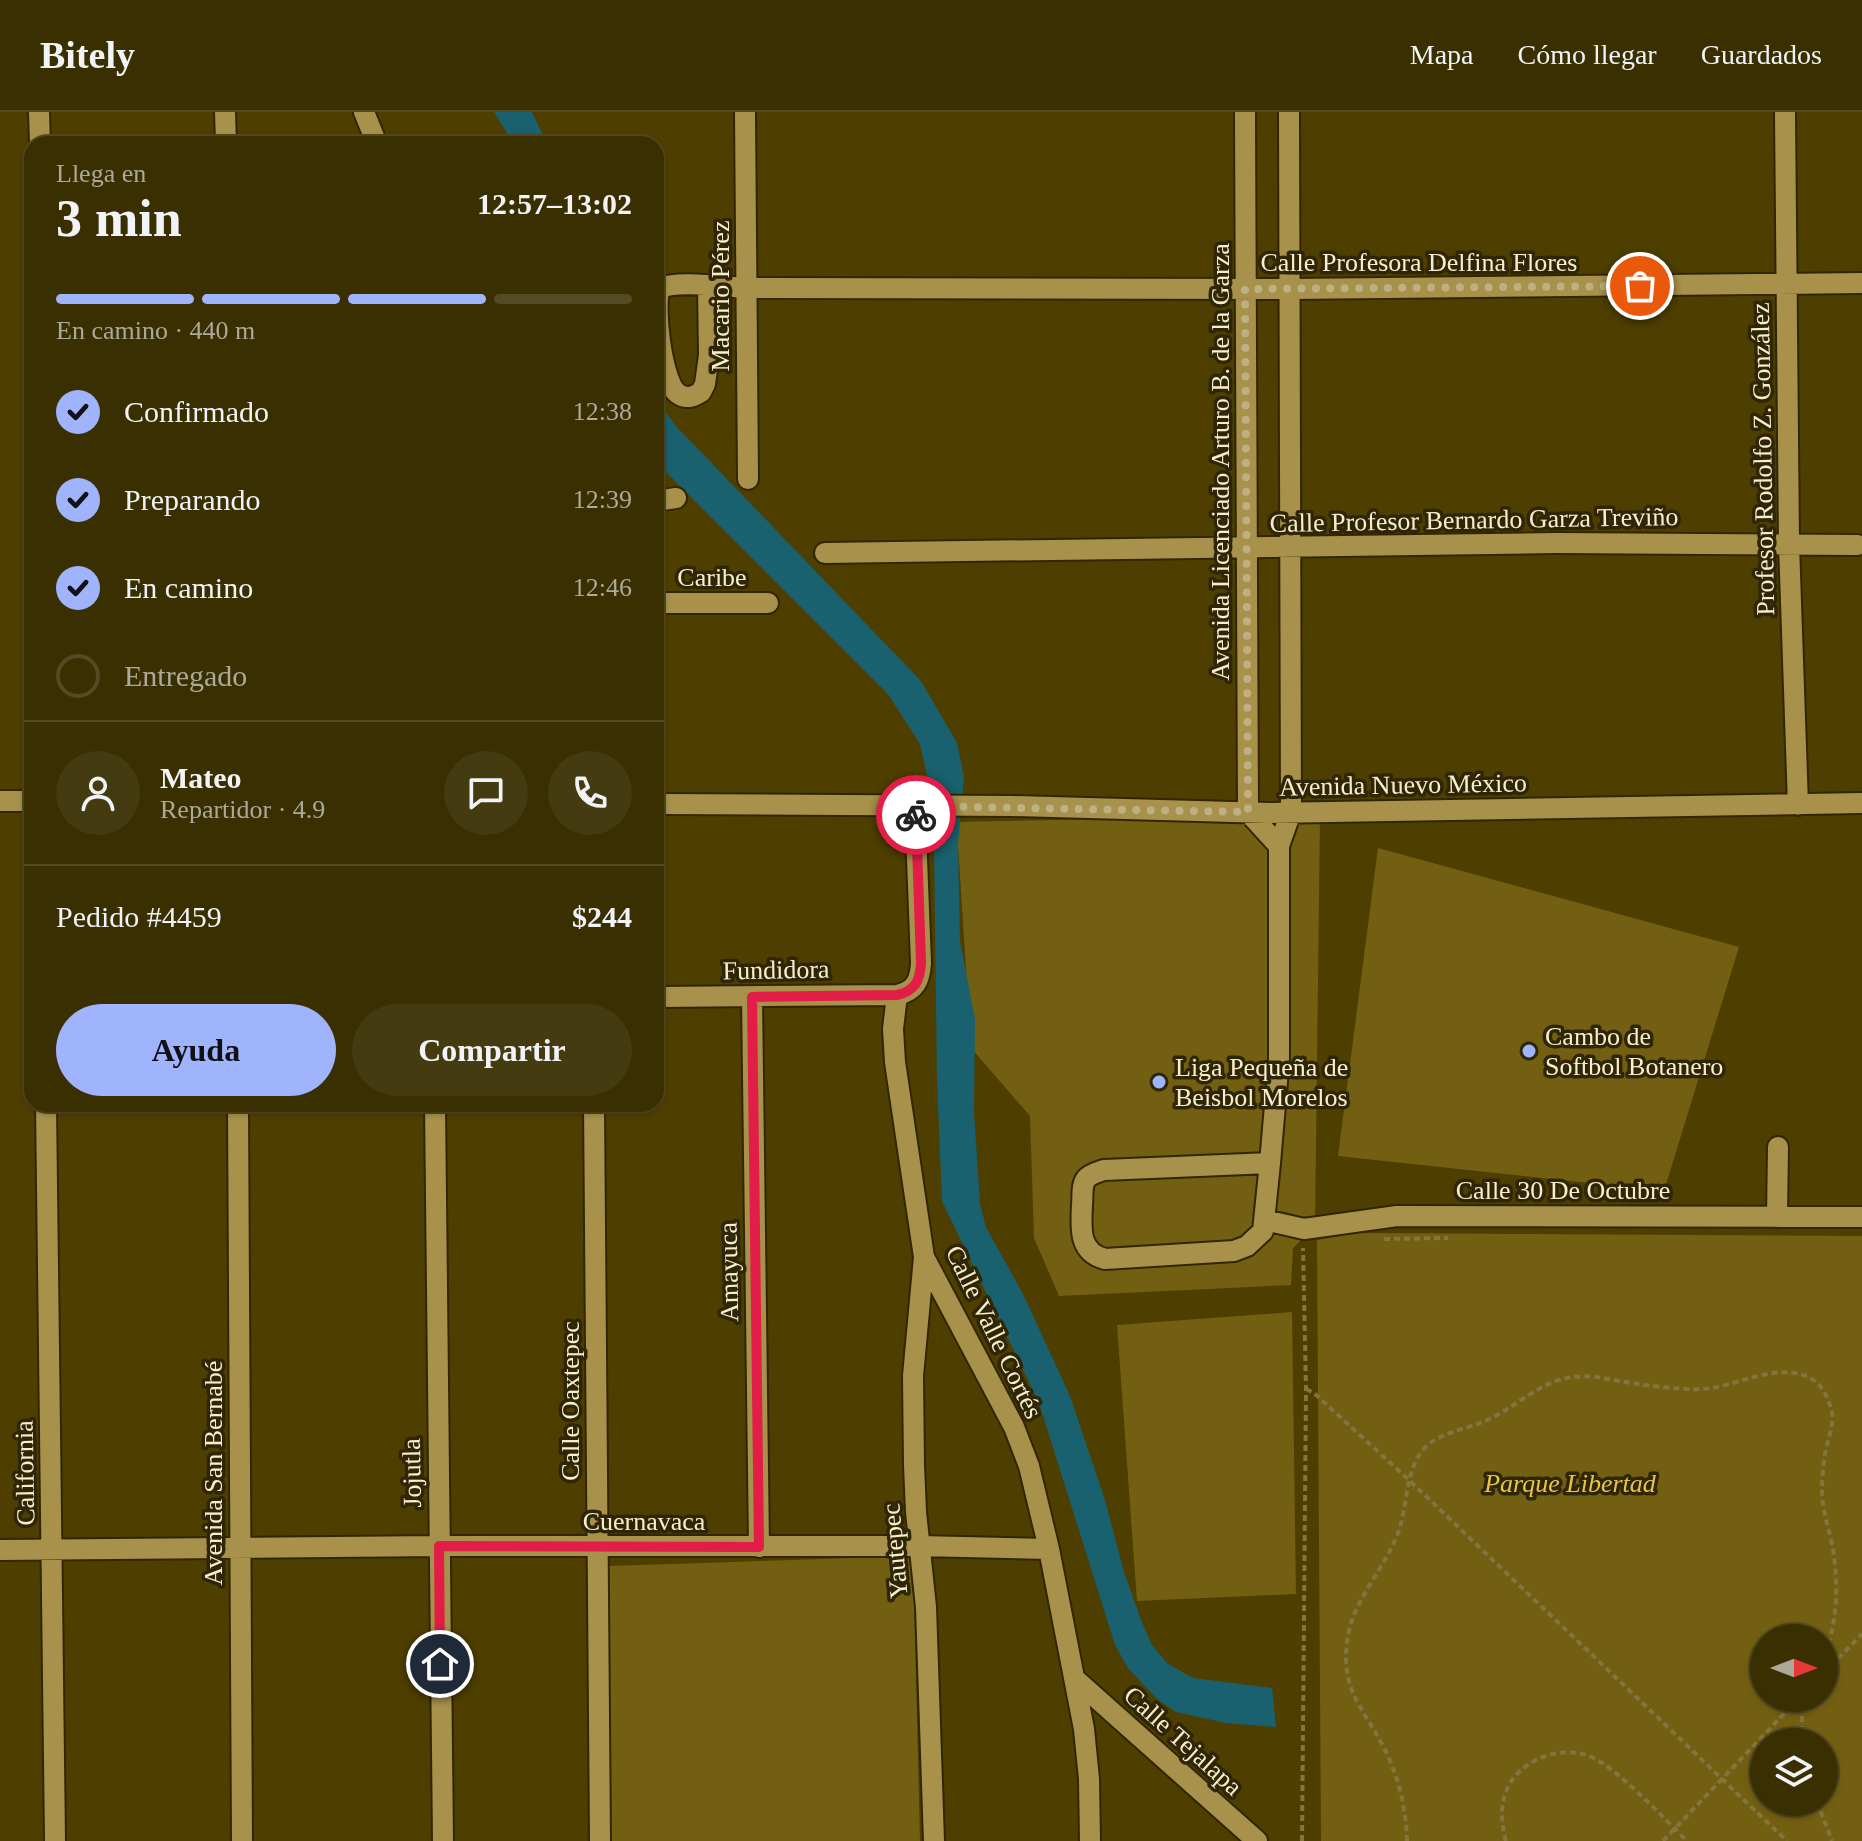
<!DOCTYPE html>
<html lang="es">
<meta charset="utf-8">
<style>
body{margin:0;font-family:Georgia,serif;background:#453b10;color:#f1f3f6;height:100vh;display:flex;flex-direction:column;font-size:30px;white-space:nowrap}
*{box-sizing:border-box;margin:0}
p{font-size:26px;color:#aba999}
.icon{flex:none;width:44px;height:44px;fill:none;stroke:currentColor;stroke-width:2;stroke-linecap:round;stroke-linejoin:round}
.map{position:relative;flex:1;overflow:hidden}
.details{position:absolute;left:24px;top:24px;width:640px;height:976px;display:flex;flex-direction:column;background:#3a2f01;border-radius:24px;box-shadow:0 2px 6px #0004,0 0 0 2px #544a23}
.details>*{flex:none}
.needle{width:52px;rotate:90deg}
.fabs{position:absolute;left:1750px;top:1512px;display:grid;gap:16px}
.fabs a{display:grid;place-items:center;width:88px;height:88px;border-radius:50%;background:#3a2f01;box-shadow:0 2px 6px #0004,0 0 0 2px #544a23;font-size:40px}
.pin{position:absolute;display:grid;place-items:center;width:68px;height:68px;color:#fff;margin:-34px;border:4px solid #fff;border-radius:50%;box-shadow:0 2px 8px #0007}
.courier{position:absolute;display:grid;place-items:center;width:80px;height:80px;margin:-40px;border:6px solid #e11d48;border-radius:50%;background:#fff;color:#222;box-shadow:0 2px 10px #0007}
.headline em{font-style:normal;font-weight:800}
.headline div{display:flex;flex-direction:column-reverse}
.headline{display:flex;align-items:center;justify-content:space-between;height:136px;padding:0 32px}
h1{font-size:52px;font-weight:800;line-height:60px}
.bar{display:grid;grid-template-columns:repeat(4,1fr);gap:12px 8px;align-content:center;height:96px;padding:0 32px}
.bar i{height:10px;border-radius:6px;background:#544a23}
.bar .active{background:#a0b3fd}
.bar p{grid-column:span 4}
.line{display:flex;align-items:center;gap:20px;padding:0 32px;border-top:2px solid #544a23}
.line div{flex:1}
.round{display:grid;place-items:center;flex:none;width:84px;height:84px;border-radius:42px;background:#453b10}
ol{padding:0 32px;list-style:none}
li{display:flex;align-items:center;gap:24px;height:88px}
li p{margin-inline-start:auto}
li .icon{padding:8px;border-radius:50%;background:#a0b3fd;color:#111;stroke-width:4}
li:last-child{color:#aba999}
li i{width:44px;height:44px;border:4px solid #544a23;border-radius:50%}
.cta{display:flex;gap:16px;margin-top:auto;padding:16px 32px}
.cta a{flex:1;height:92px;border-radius:48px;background:#a0b3fd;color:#111;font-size:32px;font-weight:800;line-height:92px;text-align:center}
.cta a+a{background:#453b10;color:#f1f3f6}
header{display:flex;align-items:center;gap:48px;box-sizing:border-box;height:112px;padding:0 40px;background:#3a2f01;border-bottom:2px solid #544a23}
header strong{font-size:38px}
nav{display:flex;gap:44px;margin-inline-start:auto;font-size:28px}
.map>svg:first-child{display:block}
.green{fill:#735f11;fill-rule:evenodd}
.water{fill:#19616e}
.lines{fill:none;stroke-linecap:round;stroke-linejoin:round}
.minor-casing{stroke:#312600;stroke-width:24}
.path{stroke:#837540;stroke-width:4;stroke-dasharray:6 4;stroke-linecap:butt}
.minor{stroke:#a7914b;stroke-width:20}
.done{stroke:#bdb184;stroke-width:8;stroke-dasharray:0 14.4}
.route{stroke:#e11d48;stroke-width:10}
.poi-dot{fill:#a0b3fd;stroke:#2f2608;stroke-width:3}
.labels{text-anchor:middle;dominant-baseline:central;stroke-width:7;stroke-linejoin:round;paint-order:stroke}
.street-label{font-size:26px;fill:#f9eecb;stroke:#2f2608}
.poi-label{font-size:26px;fill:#f9eecb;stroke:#2f2608;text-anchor:start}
.park-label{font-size:26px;font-style:italic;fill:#e9c543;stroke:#2f2608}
</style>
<header>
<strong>Bitely</strong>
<nav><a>Mapa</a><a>Cómo llegar</a><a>Guardados</a></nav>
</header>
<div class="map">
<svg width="1862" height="1729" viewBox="0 0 1862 1729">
<rect width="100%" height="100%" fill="#4e3f01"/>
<path class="green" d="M1320 703 1315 1115 1293 1136 1291 1173 1059 1184 1034 1126 1030 1004 971 936 958 732 953 710Z
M1378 736 1739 835 1664 1079 1338 1044Z
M1357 1121 1862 1124V1729H1321L1317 1128ZM1764 1526H1824V1586H1764ZM1764 1630H1824V1690H1764Z
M1292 1200 1296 1482 1137 1489 1117 1213Z
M913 1444 920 1729H610L609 1454Z"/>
<path class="water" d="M494 0H532L547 32H514Z
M656 286 675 313 921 569 957 631 964 665 958 732 960 829 975 907 974 1000 980 1092 986 1115 1023 1182 1070 1284 1105 1388 1124 1460 1141 1508 1152 1533 1167 1551 1193 1566 1272 1576 1276 1615 1226 1611 1176 1600 1157 1587 1128 1556 1115 1533 1039 1291 942 1089 937 970 934 730 927 663 920 632 888 582 656 350Z"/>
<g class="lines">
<defs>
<path id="minor" d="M39 0 40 32
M225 0 226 32
M364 0 377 32
M745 0 748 367
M1245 0 1248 700 1279 734
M1785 0 1789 432 1798 693
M708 174 709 243 705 272 701 280C693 285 686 288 677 281 662 269 653 194 660 176 678 168 724 175 746 176L1291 177 1862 171
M656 389 676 386
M825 441 1556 431 1857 433
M656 491H768
M0 689H32
M656 692 1012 694 1269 701 1862 691
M897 883 893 917 895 950 924 1145 1014 1315 1029 1354 1049 1437 1084 1617 1089 1667 1090 1729
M656 885 897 883C915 879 920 869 921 851L915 694
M752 885 759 1435
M46 992 55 1729
M238 992 242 1729
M435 992 443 1729
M594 992 600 1729
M1270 1051 1279 947V734L1291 700 1289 0
M1270 1051 1263 1119 1247 1134 1234 1139 1105 1147C1078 1140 1081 1115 1082 1093 1083 1085 1081 1074 1086 1067 1090 1062 1098 1060 1104 1058Z
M1777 1105 1778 1035
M1265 1108 1304 1117 1397 1104 1862 1105
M924 1145 913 1264 914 1353 916 1400 926 1495 934 1729
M0 1438 439 1434H919L1049 1437
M1075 1567 1257 1729"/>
</defs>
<use href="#minor" class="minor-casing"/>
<path class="path" d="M1384 1127 1448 1126
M1306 1277 1314 1281 1409 1368 1787 1729
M1824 1561 1862 1522
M1801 1630 1802 1603 1809 1586
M1817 1690 1832 1729
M1302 1729 1306 1277 1303 1136
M1407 1729C1406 1697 1399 1665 1384 1636 1364 1596 1341 1581 1347 1530 1351 1490 1384 1458 1398 1421 1407 1397 1405 1368 1418 1345 1431 1321 1462 1319 1485 1309 1511 1298 1533 1276 1559 1268 1585 1260 1606 1267 1631 1271 1654 1274 1679 1278 1703 1277 1738 1275 1782 1246 1815 1269 1824 1276 1830 1290 1832 1301 1834 1315 1827 1328 1825 1342 1823 1354 1822 1367 1822 1378 1822 1397 1828 1413 1832 1432 1839 1470 1838 1509 1824 1545
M1506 1729C1499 1705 1500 1678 1519 1660 1536 1643 1566 1635 1589 1644 1614 1653 1666 1708 1687 1729
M1663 1729 1799 1586"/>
<use href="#minor" class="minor"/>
</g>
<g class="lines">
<path class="done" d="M916 703 915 694 1248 700 1245 177 1640 174"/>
<path class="route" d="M440 1552 439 1434 759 1435 752 885 897 883C915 879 920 869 921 851L916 703"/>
</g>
<g class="poi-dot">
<circle cx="1529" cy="939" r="8"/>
<circle cx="1159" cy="970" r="8"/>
</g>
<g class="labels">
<g class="street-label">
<text x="1419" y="150">Calle Profesora Delfina Flores</text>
<text transform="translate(720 184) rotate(-90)">Macario Pérez</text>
<text transform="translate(1763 347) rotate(-91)">Profesor Rodolfo Z. González</text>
<text transform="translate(1220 350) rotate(-90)">Avenida Licenciado Arturo B. de la Garza</text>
<text transform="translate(1474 408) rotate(-1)">Calle Profesor Bernardo Garza Treviño</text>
<text x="712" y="465">Caribe</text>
<text transform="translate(1403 673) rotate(-1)">Avenida Nuevo México</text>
<text transform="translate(776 858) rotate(-1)">Fundidora</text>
<text x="1563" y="1078">Calle 30 De Octubre</text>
<text transform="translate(729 1160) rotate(-91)">Amayuca</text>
<text transform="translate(994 1220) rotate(64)">Calle Valle Cortés</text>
<text transform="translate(570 1289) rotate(-90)">Calle Oaxtepec</text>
<text transform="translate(25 1361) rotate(-91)">California</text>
<text transform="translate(213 1361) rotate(-90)">Avenida San Bernabé</text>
<text transform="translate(412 1361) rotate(-91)">Jojutla</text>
<text x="644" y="1409">Cuernavaca</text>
<text transform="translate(895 1439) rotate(-95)">Yautepec</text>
<text transform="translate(1183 1629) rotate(42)">Calle Tejalapa</text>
</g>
<g class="poi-label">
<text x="1545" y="924">Cambo de<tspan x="1545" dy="30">Softbol Botanero</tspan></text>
<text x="1175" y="955">Liga Pequeña de<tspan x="1175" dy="30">Beisbol Morelos</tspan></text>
</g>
<g class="park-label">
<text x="1570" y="1371">Parque Libertad</text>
</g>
</g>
</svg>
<div class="fabs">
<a><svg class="needle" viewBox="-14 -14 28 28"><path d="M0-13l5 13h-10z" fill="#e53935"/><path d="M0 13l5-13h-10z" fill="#aba999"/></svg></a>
<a><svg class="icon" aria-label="layers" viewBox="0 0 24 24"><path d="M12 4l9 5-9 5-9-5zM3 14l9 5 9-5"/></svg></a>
</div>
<div class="pin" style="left:1640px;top:174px;background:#ea580c"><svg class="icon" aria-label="bag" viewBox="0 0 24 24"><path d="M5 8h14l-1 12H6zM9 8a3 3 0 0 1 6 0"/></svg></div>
<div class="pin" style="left:440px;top:1552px;background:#1f2937"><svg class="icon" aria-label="home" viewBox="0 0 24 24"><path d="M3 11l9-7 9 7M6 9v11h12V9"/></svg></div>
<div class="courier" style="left:916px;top:703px"><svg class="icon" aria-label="bike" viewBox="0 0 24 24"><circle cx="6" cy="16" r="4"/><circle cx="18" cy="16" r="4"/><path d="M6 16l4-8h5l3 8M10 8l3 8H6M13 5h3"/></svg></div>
<section class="details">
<div class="headline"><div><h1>3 min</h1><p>Llega en</p></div><em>12:57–13:02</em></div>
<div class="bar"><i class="active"></i><i class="active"></i><i class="active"></i><i></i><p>En camino · 440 m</p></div>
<ol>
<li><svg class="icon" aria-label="check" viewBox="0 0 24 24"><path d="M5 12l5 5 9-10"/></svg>Confirmado<p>12:38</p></li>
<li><svg class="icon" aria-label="check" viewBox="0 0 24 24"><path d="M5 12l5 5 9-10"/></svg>Preparando<p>12:39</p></li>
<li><svg class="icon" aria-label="check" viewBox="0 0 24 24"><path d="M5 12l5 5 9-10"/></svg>En camino<p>12:46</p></li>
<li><i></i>Entregado</li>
</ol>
<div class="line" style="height:144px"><a class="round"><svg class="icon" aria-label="person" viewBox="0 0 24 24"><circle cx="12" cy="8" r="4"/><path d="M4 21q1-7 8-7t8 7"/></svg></a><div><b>Mateo</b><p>Repartidor · 4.9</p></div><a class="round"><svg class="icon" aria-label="chat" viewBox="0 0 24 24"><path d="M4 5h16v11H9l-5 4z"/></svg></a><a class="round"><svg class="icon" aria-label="phone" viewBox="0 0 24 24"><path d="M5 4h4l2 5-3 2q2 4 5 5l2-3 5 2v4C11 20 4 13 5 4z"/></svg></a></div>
<div class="line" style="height:104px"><div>Pedido #4459</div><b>$244</b></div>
<div class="cta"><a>Ayuda</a><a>Compartir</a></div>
</section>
</div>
